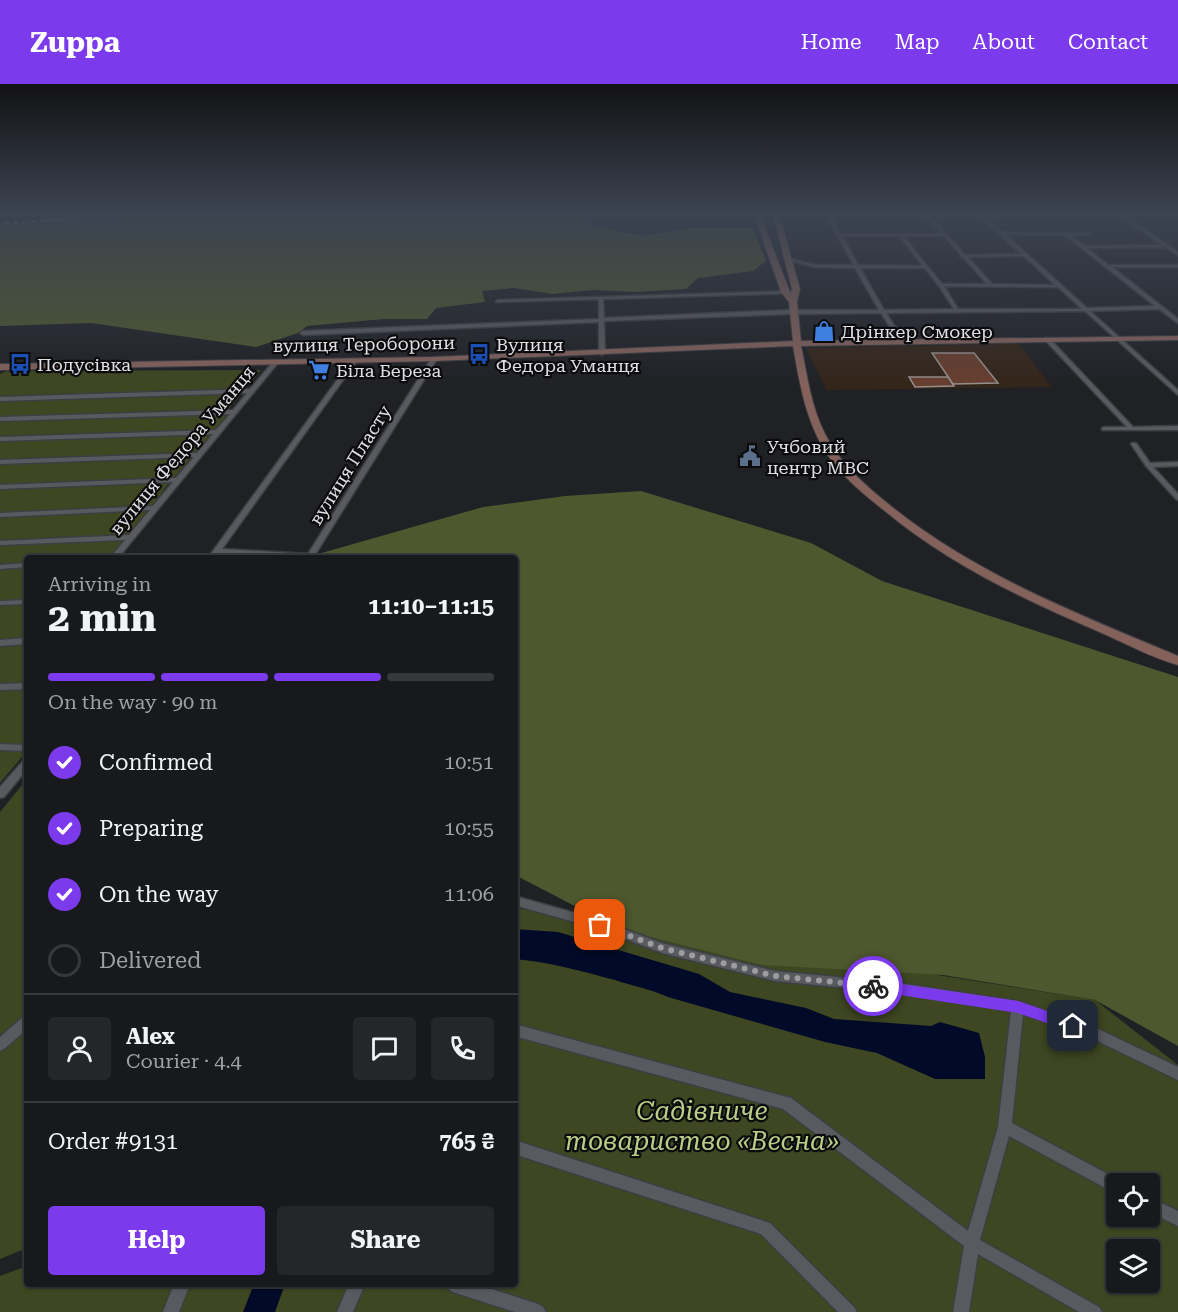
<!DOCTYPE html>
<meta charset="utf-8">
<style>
body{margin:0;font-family:"Roboto Serif",serif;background:#252629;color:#f1f3f6;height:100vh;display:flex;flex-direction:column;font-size:22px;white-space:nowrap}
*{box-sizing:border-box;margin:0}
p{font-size:20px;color:#9fa0a3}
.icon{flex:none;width:33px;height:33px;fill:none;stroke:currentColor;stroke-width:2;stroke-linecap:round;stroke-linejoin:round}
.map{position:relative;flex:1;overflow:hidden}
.panel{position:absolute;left:24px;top:471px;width:494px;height:732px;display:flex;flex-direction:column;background:#18191c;border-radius:6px;box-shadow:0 2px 4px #0004,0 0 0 2px #36383b}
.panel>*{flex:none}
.tools{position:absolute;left:1106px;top:1089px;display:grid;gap:12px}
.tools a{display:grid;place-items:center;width:54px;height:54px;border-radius:6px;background:#18191c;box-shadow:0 2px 4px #0004,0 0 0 2px #36383b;font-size:30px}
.pin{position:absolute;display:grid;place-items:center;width:51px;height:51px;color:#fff;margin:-26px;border-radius:12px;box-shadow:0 3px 9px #0006}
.courier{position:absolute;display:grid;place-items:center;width:60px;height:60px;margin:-30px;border:4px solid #7c3aed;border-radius:50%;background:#fff;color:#222;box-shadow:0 2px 8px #0007}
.headline em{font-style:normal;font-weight:700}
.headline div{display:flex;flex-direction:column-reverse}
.headline{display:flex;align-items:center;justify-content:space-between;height:102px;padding:0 24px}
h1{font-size:39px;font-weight:700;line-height:45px}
.bar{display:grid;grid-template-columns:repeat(4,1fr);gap:9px 6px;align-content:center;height:72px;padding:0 24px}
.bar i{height:8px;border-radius:4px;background:#36383b}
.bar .selected{background:#7c3aed}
.bar p{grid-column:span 4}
.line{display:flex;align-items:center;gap:15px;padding:0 24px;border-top:2px solid #36383b}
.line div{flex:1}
.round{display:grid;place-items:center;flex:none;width:63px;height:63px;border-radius:6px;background:#252629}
ol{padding:0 24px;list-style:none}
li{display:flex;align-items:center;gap:18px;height:66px}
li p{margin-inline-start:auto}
li .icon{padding:6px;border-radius:50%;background:#7c3aed;color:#fff;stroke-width:4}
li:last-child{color:#9fa0a3}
li i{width:33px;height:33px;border:3px solid #36383b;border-radius:50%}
.action{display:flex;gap:12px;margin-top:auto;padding:12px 24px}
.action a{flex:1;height:69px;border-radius:6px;background:#7c3aed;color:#fff;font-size:24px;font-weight:700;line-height:69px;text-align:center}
.action a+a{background:#252629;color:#f1f3f6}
header{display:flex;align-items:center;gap:36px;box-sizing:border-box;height:84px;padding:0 30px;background:#7c3aed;color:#fff}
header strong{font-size:28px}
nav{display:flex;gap:33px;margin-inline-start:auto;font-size:21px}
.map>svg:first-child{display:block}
.education{fill:#34251a}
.green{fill:#3e4721;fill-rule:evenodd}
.forest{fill:#4e582e}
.water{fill:#010a28}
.building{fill:#673e2e;stroke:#948f8d;stroke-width:1.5}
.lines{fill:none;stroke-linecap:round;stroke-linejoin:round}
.minor-casing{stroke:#3d3e41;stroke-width:3}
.secondary-casing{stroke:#3d3e41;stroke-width:2}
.minor{fill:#595a5f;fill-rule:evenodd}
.secondary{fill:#84625b;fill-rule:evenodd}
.rail-casing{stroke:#a3a3a7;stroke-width:3}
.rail{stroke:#0b0b0d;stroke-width:1.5;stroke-dasharray:4.5;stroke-linecap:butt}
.route{fill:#7c3aed}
.done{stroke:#9d9da0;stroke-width:6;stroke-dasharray:0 10.8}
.labels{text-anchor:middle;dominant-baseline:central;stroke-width:4.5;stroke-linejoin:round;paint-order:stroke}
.far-poi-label{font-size:18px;fill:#e0e0e3;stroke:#0b0b0d;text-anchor:start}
.far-street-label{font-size:18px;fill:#e0e0e3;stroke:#0b0b0d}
.near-park-label{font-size:26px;font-style:italic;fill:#bbcd87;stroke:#0b0b0d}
</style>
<header>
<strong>Zuppa</strong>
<nav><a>Home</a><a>Map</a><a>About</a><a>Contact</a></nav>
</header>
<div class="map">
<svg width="1178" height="1228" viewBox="0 0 1178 1228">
<rect width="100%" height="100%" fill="#202125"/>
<path class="education" d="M1019 260 1052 303 826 306 806 264Z"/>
<path class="green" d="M261 286 227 327 230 330 166 403 142 437 111 474H27V667L0 699V290L7 287Z
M27 695V1164L0 1175V728Z
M515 824 1095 916 1178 981V1228H0V1192L27 1182V1200H514ZM1116 1100H1149V1132H1116ZM1116 1166H1149V1198H1116Z"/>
<path class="forest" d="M161 130H583L589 141 641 152 689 144H753L766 177 753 187 698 194 686 205 636 208 593 206 552 210 514 204 482 207 485 218 436 224 427 235H384L307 242 298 249 256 263 91 239 0 242V142Z
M641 407 811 459 882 497 1178 593V962L1095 916 943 891 762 881 619 845 515 791 514 474H214L219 467 311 472 483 423 565 412Z"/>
<path class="water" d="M514 845 558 848 699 890 730 908 806 924 834 935 931 942 940 938 979 949 985 973V995H935L877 969 825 958 668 913C650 905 633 902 615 896 581 887 549 878 515 875Z
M254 1200H285L275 1228H243Z"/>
<path class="building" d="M932 269H974L998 299 953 300Z
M909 293H948L954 302 915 303Z"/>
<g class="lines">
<defs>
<path id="minor" d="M825 130H1156L1127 133 1178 168V171L1165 163 1087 164 1108 181H1178V183H1112L1178 235V239L1159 225 1090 227 1178 306V311L1085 227 886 229 904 256 901 258 899 257 881 229 788 230 604 237 605 269 602 271 599 269V238L303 251 300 249 303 247 599 235V215L496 218V217L498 216 793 207H795V209L603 215 604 234 788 226H879L855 184 816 183 788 176 790 175 816 181H854ZM831 133H927L942 150H840ZM931 133H981L1021 170 965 171ZM986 133H1122L1162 161 1084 162 1070 151H1090L1091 149 1002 148ZM1005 150 1065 151 1155 222 1087 224ZM842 152H899L923 182 858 181ZM903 152H944L961 171 960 173H963L987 200H942ZM1024 172 1055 201 992 200 968 173ZM860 184H925L939 202 954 225 884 226ZM944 202 1058 203 1082 225H958Z
M1045 254H1049L1133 343 1178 342V346H1102V344L1104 343H1127L1045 256Z
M434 273 437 275 313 474 219 469 216 474H208L351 277 353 276 356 278 222 465 308 470 431 275Z
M275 277 278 279 277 280 118 474H110L125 456 0 461V457L129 451 150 426 0 433V429L153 422 173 398 0 405V401L176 394 194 373 0 380V376L197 369 213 350 0 357V353L216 346 230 330 0 337V333L233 326 247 309 0 317V313L250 305 273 278Z
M1132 359H1136L1150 379 1178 378V382L1153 383 1178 410V416L1176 415 1146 382 1131 360Z
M27 479V483L0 485V481Z
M27 516V520L0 521V517Z
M27 554V560L0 562V556Z
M27 599V605L0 606V600Z
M0 660 27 661V667L0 666Z
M27 675V685L4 713 0 714V703L24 676Z
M514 812 600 836 662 859 775 887 899 899 1018 917 1096 944 1178 983V996L1089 953 1023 930 1012 1039 1121 1097 1122 1100H1116V1109L1111 1107 1009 1052 980 1156 1099 1223 1102 1228H1079L978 1170 969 1228H953L964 1162 783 1025 514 952V940L791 1014 968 1147 998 1043 1011 927 899 909 775 897 662 869 599 845 514 821Z
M27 931V945L4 965 0 967V953L23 933Z
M514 1056 770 1139 854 1223 857 1228H838L761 1150 514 1070Z
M1149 1113 1178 1127V1142L1149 1128Z
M174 1200H190L179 1228H163Z
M349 1200H365L353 1228H337Z
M445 1200H476L538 1220 543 1223 546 1228H515L453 1208 448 1205Z"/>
<path id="secondary" d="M754 130H760L791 211 792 205 773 130H779L800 205 797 218 801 257 1178 252V256L801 262C807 290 811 323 825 350 840 380 866 402 892 423 977 491 1078 530 1178 572V581C1152 574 1127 560 1102 549 1025 516 950 481 885 427 866 412 847 397 832 377 807 344 800 302 793 262L434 277 0 286V280L434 273 793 257 789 218 781 208Z"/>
</defs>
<use href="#minor" class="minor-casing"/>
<use href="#secondary" class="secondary-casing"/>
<use href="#minor" class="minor"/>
<use href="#secondary" class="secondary"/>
<defs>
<path id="rail" d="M0 140 131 130"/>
</defs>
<use href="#rail" class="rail-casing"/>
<use href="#rail" class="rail"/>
</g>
<linearGradient id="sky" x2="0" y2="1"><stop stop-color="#121214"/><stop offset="0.43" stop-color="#3c4351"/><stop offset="1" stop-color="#3c4351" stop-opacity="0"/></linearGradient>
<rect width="1178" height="302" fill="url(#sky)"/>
<path class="route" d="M873 896 1018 917 1078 938 1080 942 1078 946 1073 948 1018 929 873 907 867 902Z"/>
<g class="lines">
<path class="done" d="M600 841 662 864 775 892 873 902"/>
</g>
<defs>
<symbol id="shop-bare" viewBox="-9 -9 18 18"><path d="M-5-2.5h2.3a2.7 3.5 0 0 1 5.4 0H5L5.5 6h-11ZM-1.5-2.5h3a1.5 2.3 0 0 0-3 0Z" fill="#3f7fe0" stroke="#0b0b0d" stroke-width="2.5" paint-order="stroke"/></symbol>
<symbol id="bus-bare" viewBox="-9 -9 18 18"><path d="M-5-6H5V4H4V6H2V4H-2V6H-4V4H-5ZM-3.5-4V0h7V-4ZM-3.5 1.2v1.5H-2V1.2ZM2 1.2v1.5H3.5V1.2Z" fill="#1a4fb4" stroke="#0b0b0d" stroke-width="2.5" paint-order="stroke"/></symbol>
<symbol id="supermarket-bare" viewBox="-9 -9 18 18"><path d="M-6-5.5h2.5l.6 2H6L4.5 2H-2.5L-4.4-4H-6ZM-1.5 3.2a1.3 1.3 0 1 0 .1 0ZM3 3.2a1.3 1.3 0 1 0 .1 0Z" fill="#3f7fe0" stroke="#0b0b0d" stroke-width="2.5" paint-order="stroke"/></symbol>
<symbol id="civic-bare" viewBox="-9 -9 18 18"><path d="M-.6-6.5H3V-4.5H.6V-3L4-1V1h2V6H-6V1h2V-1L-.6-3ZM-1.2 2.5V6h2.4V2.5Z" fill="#5c6f8a" stroke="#0b0b0d" stroke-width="2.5" paint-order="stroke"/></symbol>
</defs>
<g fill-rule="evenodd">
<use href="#shop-bare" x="809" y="232" width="30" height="30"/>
<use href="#bus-bare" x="464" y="255" width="30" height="30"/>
<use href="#bus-bare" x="5" y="265" width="30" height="30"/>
<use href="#supermarket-bare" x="304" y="271" width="30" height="30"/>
<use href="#civic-bare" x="735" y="357" width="30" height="30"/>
</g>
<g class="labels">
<g class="far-poi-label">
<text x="841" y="247">Дрінкер Смокер</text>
<text x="496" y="260">Вулиця<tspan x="496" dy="21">Федора Уманця</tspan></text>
<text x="37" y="280">Подусівка</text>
<text x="336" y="286">Біла Береза</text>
<text x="767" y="362">Учбовий<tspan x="767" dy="21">центр МВС</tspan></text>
</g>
<g class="far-street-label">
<text transform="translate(364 260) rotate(-1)">вулиця Тероборони</text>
<text transform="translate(182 366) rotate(-50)">вулиця Федора Уманця</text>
<text transform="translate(350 381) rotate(-58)">вулиця Пласту</text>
</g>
<g class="near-park-label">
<text x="702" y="1027">Садівниче<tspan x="702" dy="30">товариство «Весна»</tspan></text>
</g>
</g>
</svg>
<div class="tools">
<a><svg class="icon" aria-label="locate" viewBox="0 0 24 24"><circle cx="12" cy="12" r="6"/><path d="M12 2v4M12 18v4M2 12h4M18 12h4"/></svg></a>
<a><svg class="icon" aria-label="layers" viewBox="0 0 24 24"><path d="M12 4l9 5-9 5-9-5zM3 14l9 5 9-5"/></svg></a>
</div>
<div class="pin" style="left:600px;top:841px;background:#ea580c"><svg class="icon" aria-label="bag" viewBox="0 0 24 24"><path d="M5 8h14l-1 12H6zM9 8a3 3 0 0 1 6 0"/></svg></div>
<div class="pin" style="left:1073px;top:942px;background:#1f2937"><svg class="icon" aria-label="home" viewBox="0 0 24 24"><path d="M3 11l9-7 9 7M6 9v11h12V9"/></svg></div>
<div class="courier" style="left:873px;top:902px"><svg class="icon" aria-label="bike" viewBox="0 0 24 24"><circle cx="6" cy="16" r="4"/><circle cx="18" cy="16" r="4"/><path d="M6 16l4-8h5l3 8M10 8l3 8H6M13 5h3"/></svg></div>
<section class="panel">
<div class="headline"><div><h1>2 min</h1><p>Arriving in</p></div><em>11:10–11:15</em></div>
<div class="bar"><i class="selected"></i><i class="selected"></i><i class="selected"></i><i></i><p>On the way · 90 m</p></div>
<ol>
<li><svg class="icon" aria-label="check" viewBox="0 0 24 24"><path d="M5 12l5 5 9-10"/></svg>Confirmed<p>10:51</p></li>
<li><svg class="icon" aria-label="check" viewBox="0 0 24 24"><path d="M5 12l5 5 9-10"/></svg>Preparing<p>10:55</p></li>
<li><svg class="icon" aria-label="check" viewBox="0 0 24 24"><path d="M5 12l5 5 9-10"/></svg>On the way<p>11:06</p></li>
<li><i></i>Delivered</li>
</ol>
<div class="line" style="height:108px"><a class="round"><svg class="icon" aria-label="person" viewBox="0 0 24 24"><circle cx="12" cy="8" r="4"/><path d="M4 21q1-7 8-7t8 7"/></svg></a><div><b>Alex</b><p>Courier · 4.4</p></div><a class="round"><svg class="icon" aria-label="chat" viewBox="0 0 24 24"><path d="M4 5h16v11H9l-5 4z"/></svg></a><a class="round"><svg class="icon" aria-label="phone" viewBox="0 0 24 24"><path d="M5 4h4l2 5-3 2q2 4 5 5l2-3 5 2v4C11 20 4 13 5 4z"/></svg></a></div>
<div class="line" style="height:78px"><div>Order #9131</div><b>765 ₴</b></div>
<div class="action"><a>Help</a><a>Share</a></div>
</section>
</div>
